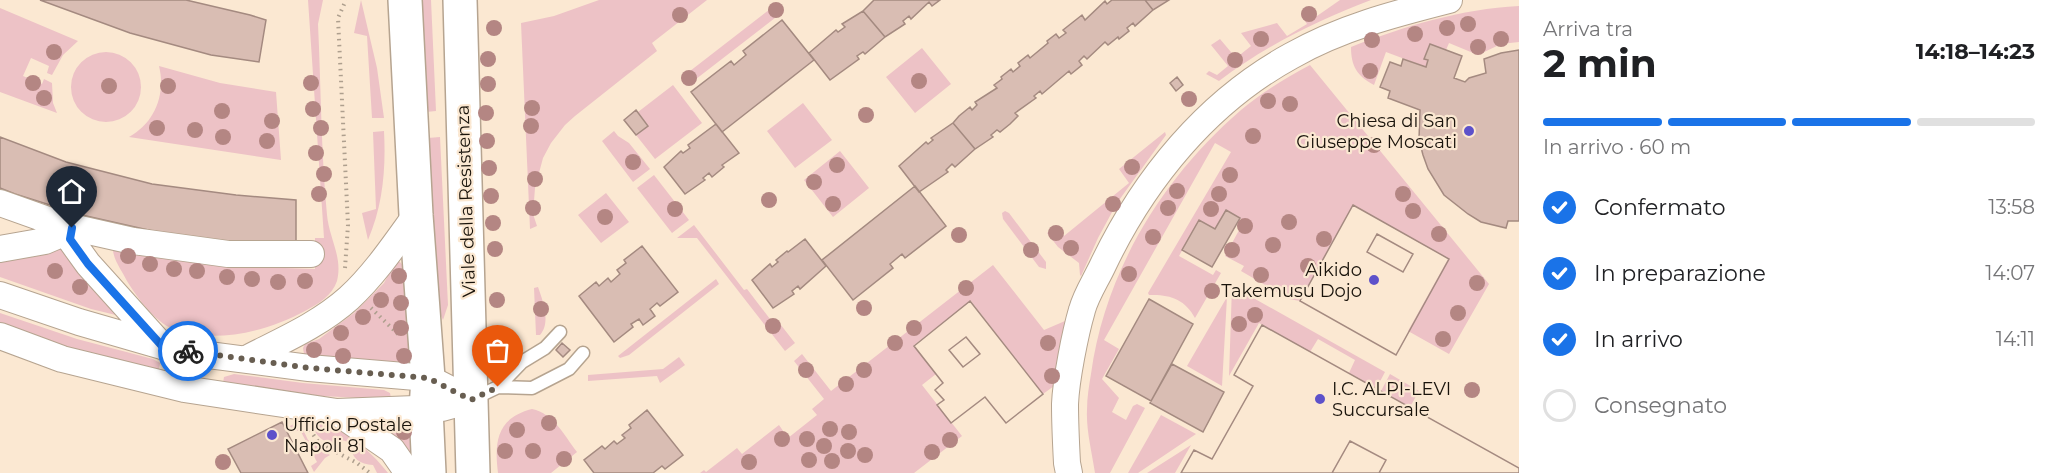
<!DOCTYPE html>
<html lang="it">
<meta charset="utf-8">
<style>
body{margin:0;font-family:Montserrat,sans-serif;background:#f6f6f6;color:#202124;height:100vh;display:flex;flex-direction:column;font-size:22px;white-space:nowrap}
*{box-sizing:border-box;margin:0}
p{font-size:20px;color:#757577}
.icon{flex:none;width:33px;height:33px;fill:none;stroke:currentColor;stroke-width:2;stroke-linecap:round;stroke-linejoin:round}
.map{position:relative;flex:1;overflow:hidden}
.panel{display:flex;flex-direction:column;background:#fff;width:540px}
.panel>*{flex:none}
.pin{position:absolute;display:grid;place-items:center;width:51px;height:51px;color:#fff;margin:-62px -26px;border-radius:50% 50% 50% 0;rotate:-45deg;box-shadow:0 0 6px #0007}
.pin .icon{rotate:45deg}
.courier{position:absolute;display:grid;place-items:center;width:60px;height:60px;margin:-30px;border:4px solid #1a73e8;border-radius:50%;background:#fff;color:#222;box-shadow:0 2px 8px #0007}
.head em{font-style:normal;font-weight:700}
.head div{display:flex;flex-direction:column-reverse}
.head{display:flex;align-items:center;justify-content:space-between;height:102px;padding:0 24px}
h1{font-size:39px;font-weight:700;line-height:45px}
.bar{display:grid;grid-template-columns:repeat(4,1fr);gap:9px 6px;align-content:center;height:72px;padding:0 24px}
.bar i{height:8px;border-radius:4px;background:#e0e0e0}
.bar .on{background:#1a73e8}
.bar p{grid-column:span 4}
ol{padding:0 24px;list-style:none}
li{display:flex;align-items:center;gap:18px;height:66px}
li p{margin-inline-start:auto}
li .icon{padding:6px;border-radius:50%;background:#1a73e8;color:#fff;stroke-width:4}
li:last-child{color:#757577}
li i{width:33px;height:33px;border:3px solid #e0e0e0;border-radius:50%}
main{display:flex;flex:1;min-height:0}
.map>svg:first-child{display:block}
.green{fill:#edc2c6}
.building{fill:#d9bdb3;stroke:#a48a80;stroke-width:1.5;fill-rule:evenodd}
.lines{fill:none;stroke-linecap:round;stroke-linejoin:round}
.lane-casing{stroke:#b6a490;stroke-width:15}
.street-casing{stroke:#b6a490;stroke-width:28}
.secondary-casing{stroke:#b6a490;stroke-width:36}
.path{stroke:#ae9f8e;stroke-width:4;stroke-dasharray:1.5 4.5;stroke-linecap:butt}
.lane{stroke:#fff;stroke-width:12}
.street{stroke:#fff;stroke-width:26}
.secondary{stroke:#fff;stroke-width:33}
.tree{fill:#b48683}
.done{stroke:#685e51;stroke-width:6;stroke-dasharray:0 10.8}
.route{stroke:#1a73e8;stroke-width:8}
.poi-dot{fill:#5d51ca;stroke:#fbe8d2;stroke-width:2}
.labels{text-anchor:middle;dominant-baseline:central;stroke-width:4.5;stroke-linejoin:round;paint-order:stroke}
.poi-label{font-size:18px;fill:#19130b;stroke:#fbe8d2;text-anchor:end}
.street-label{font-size:18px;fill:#19130b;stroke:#fbe8d2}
</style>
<main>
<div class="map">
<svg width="1519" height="473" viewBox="0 0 1519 473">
<rect width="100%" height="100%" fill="#fbe8d2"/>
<path class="green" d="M308 0H323L318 24C321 87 321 152 327 215 329 238 343 257 337 281 332 296 318 304 305 311 268 331 219 343 178 331 157 325 138 299 127 281 121 269 111 257 113 244L226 266 315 269V238H324Z
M361 0 377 68 384 118H372L367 36 354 33Z
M421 0H431L436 111 426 112Z
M599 0H707L652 43 657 51 575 116 565 125 551 143 543 158 535 188 533 214 537 226 530 229 521 23 554 16Z
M1340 0H1371C1318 20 1265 46 1219 81L1206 74 1209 71 1217 75 1228 66 1211 45 1220 39 1236 58 1251 46 1241 33 1277 23 1287 36 1307 24 1301 15 1311 9 1317 16Z
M778 3 784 11 687 86 681 78Z
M1519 6V42L1501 44 1478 55 1449 43 1446 50 1430 44 1424 58 1428 60 1426 67 1386 52 1374 85C1357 76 1351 66 1351 47 1405 26 1461 9 1519 6Z
M0 8 78 41 63 55 52 75 47 73 49 66 31 58 23 76 42 84 44 79 52 83 53 103 57 113 0 92Z
M922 48 951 84 915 113 886 77Z
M71 87a35 35 0 1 1 70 0a35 35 0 1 1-70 0Z
M1310 65 1489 284 1449 354 1408 331 1448 259 1353 205 1300 301 1289 299 1241 271 1244 266 1225 256 1244 221 1226 210 1215 229 1199 220 1179 256 1213 275 1216 270 1221 273 1195 318C1185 299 1169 294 1149 295L1148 293 1231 152 1215 143 1104 340 1119 349 1102 379 1119 398 1112 412 1126 420 1133 406 1137 404 1145 408 1110 473H1095C1092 453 1086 430 1087 410 1087 397 1089 386 1091 374 1105 271 1163 177 1241 110 1262 92 1286 78 1310 65Z
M159 66 220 83 276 92 281 160 129 137C155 123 166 94 159 66Z
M673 85 702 123 655 159 636 135 648 126 638 112Z
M803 103 832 140 795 168 767 131Z
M384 131C386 169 383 205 368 240L362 213 376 209 373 132Z
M614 131 618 136 629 143 650 169 633 182 602 141Z
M1165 132 1166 135 1117 203 1098 238 1081 276 1080 275 1079 263 1058 247 1047 233 1056 227 1064 236 1129 183 1119 169Z
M440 137 448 305 443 320 436 305 428 138Z
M840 151 869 188 833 217 804 180Z
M654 175 689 220 672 233 637 188Z
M606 193 629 222 601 243 578 215Z
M1005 211 1009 213 1046 262V269L1039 267 1003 219 1002 213Z
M694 225 744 290 747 289 773 323 777 320 795 343 785 351 697 238H677Z
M52 246 68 248 124 317 91 309 0 277V256Z
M395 262H400L405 268 409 365 309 357 304 354 303 348 305 344 319 339 354 313 384 283Z
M993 265 1044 330 1065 321 1054 386 1043 394 971 301 914 345 936 374 922 385 962 436 914 473H700L704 470 706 472 737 448 742 454 779 425 788 438 817 415 812 409 824 399 794 361 802 354 831 391Z
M716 279 719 284 629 355 620 358 618 356Z
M1232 286 1385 372 1376 389 1349 373 1355 360 1318 339 1310 352 1259 323 1229 376Z
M538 287C543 301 551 323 540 335H536L534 288Z
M1227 297 1222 386 1187 366Z
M0 313 77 339 153 359 160 363 159 369H151L74 350 0 324Z
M679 357 685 365 660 383 657 376 588 381V375L663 369Z
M234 374 303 383 384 390 390 393 391 398 380 399 302 395 223 383 224 377Z
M1390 374 1419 391 1410 407 1381 391Z
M532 409C554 414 564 435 577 452L551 473H498C494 441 497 418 532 409Z
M411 415 413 468 370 423Z
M1161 415 1196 434 1138 473H1128Z
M313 418C344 430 368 447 388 473H377L373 465C360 464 352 459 350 445 343 436 340 443 331 444 319 439 312 433 313 418Z
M299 421 308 440 330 455 325 458 314 472 311 466 317 462 300 430 293 432 290 426Z
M1191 445 1175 473H1147Z"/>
<path class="building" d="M40 0H186L250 15 266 20 259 62 211 55 130 33Z
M874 0H940L932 6 929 2 911 19 909 16 903 21 905 24 885 37 863 11Z
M1112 0H1145L1153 10 1135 26 1133 23 1127 28 1129 31 1119 39 1118 37 1108 45 1105 42 1087 59 1084 56 1079 61 1082 65 1071 74 1069 71 1042 94 1040 91 1034 96 1036 98 1015 113 1018 116 1010 124 1000 132 997 130 991 135 993 137 975 149 953 123 959 116 970 107 972 110 977 105 975 102 997 88 994 85 1002 79 1001 77 1011 69 1013 72 1020 66 1018 63 1028 55 1030 58 1048 43 1047 41 1056 34 1059 38 1066 33 1063 30 1082 15 1085 20 1105 1 1107 4Z
M1145 0H1169L1153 10Z
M863 11 885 37 865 54 863 52 857 56 859 59 830 80 809 53 836 30 838 32 845 27 842 24Z
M782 20 814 60 722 132 691 92 731 61 734 65 746 55 743 51Z
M1430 44 1462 56 1454 78 1465 82 1469 78 1486 73 1484 59 1501 53 1519 50V221H1508L1506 228 1481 222 1468 214 1444 195 1428 169 1423 155 1419 140 1420 110 1388 98 1390 91 1380 87 1390 62 1401 66 1403 59 1426 67 1428 60 1424 59Z
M1177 77 1183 85 1176 91 1170 83Z
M636 110 648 126 636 135 624 120Z
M953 123 975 149 955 167 952 164 946 170 948 172 919 192 899 166 926 142 928 144 933 140 931 138Z
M716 124 739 153 722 165 724 167 712 177 709 173 703 178 705 180 685 194 664 167 681 151 683 153 690 148 688 145Z
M0 137 66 162 152 184 236 195 296 200V243L222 241 157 232 82 215 15 194 0 188Z
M915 186 946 226 905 258 902 254 890 264 893 268 853 300 822 260Z
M1353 205 1449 259 1396 355 1300 301ZM1377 234 1413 254 1403 272 1367 252Z
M1353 205 1449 259 1396 355 1300 301Z
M1226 210 1240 218 1212 267 1182 250 1199 220 1215 229Z
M1377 234 1413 254 1403 272 1367 252Z
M805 239 826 266 800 289 798 286 792 291 794 294 773 308 752 280 770 264 772 267 778 262 776 260 787 251 788 252Z
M642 246 678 292 660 306 657 303 650 309 655 316 643 325 639 319 631 324 633 327 614 342 579 296 596 282 599 286 608 278 611 282 620 274 617 270 626 263 624 260Z
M1149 299 1193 324 1151 401 1106 376Z
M970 301 1043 394 1006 423 985 397 951 423 937 405 944 400 935 390 943 383 914 346ZM966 337 980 354 963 367 949 350Z
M970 301 1043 394 1006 423 985 397 951 423 937 405 944 400 935 390 943 383 914 346Z
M1262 325 1519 468V473H1379L1386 460 1350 441 1332 473H1181L1194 450 1212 459 1253 386 1234 375Z
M1262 325 1519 468V473H1181L1194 450 1212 459 1253 386 1234 375Z
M497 332H508V348H498Z
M966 337 980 354 963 367 949 350Z
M562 343 570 350 563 357 556 350Z
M1172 364 1224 392 1203 432 1150 403Z
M647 410 683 455 665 469 662 466 653 473H594L584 460 602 446 605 449 614 441 617 444 625 438 622 435 631 428 629 425Z
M282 422 308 473H241L228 449Z
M1350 441 1386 460 1379 473H1332Z"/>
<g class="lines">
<defs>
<path id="lane" d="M498 387 532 388 569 369 583 353
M475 398 498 387 522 362 545 348 560 332"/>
<path id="street" d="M0 203 62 225 133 241 228 254H311
M72 228 70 239 88 264 162 346
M0 249 45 241 59 235 62 225
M0 295 79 322 162 346 193 353 309 368 428 378 471 400
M0 336 62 359 184 389 337 412 442 408 471 400
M246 359C281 341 319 325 349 298 375 274 395 244 416 215
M337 412 392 450 408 473
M1069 473 1067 463C1066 444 1065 424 1065 404 1066 380 1075 334 1082 310 1086 295 1096 280 1103 265 1144 179 1207 102 1291 56 1340 28 1394 14 1449 0"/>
<path id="secondary" d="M405 0 416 215 428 378 426 409 429 473
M460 0 473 473"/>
</defs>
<use href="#lane" class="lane-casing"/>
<use href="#street" class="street-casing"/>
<use href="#secondary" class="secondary-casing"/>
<path class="path" d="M345 268 348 225 338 18 346 0
M371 308 398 334
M310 430 319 443 357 463 370 473"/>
<use href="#lane" class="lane"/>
<use href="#street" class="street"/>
<use href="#secondary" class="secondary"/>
</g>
<g class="tree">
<circle cx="776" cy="10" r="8"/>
<circle cx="1309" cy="14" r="8"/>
<circle cx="680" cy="15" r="8"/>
<circle cx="1468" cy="24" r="8"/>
<circle cx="494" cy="28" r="8"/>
<circle cx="1447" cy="28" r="8"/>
<circle cx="1415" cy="34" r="8"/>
<circle cx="1261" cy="39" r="8"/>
<circle cx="1501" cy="39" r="8"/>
<circle cx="1372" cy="40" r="8"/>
<circle cx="1478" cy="47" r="8"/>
<circle cx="54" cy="52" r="8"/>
<circle cx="488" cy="59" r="8"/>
<circle cx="1235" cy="60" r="8"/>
<circle cx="1370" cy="71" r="8"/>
<circle cx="689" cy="78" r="8"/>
<circle cx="919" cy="81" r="8"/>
<circle cx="33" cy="83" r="8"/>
<circle cx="311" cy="83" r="8"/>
<circle cx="488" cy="84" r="8"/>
<circle cx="109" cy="86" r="8"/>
<circle cx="168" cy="86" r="8"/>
<circle cx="44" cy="98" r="8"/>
<circle cx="1189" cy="99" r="8"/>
<circle cx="1268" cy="101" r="8"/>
<circle cx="1290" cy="104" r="8"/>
<circle cx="532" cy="108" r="8"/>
<circle cx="313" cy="109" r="8"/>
<circle cx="222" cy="111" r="8"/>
<circle cx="486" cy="113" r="8"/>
<circle cx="866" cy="115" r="8"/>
<circle cx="272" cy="121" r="8"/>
<circle cx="531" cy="126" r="8"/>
<circle cx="157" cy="128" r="8"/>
<circle cx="321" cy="128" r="8"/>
<circle cx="195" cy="130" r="8"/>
<circle cx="1253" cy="136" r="8"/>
<circle cx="223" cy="137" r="8"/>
<circle cx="267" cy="141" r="8"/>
<circle cx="487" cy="141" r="8"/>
<circle cx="1374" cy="145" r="8"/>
<circle cx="316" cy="153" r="8"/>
<circle cx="633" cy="162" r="8"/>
<circle cx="837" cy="165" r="8"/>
<circle cx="1132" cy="167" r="8"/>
<circle cx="489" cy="168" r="8"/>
<circle cx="324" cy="174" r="8"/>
<circle cx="1230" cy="175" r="8"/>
<circle cx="535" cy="179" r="8"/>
<circle cx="814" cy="182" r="8"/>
<circle cx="1177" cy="191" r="8"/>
<circle cx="319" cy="194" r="8"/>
<circle cx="1219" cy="194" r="8"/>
<circle cx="1403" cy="194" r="8"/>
<circle cx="491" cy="196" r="8"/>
<circle cx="769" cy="200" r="8"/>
<circle cx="833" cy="204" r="8"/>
<circle cx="1113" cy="204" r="8"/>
<circle cx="533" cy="208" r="8"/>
<circle cx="1168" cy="208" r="8"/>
<circle cx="675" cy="209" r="8"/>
<circle cx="1211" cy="209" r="8"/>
<circle cx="1413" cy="211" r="8"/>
<circle cx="605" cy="217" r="8"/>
<circle cx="1289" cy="222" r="8"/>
<circle cx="493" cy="223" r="8"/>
<circle cx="1245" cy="226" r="8"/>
<circle cx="1056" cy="233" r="8"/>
<circle cx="1439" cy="234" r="8"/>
<circle cx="959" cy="235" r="8"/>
<circle cx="1153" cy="237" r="8"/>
<circle cx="1324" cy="239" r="8"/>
<circle cx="1273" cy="245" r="8"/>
<circle cx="1071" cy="248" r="8"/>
<circle cx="495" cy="249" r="8"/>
<circle cx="1031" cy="250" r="8"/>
<circle cx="1232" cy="250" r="8"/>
<circle cx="128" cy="256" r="8"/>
<circle cx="150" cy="264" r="8"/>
<circle cx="1308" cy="266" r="8"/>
<circle cx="174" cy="269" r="8"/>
<circle cx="55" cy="271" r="8"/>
<circle cx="197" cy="271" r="8"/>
<circle cx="1129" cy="274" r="8"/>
<circle cx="1261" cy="275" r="8"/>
<circle cx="399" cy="276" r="8"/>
<circle cx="227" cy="277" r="8"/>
<circle cx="252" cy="279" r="8"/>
<circle cx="305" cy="281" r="8"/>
<circle cx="278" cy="282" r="8"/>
<circle cx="1477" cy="283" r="8"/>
<circle cx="80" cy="287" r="8"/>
<circle cx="966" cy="288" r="8"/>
<circle cx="1212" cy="291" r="8"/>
<circle cx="381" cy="300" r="8"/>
<circle cx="497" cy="300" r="8"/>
<circle cx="401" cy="303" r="8"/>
<circle cx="864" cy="308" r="8"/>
<circle cx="541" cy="309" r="8"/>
<circle cx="1458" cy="313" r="8"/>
<circle cx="1255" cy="315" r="8"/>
<circle cx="363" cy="317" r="8"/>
<circle cx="1239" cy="324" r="8"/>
<circle cx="773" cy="326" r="8"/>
<circle cx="401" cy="328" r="8"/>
<circle cx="914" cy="328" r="8"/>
<circle cx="341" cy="333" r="8"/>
<circle cx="1443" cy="339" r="8"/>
<circle cx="895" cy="343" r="8"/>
<circle cx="1048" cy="343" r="8"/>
<circle cx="314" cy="350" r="8"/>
<circle cx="343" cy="356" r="8"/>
<circle cx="404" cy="356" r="8"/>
<circle cx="806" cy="370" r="8"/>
<circle cx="864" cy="370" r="8"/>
<circle cx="1052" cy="376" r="8"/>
<circle cx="846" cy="384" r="8"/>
<circle cx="1472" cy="390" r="8"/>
<circle cx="549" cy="423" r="8"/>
<circle cx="830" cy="429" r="8"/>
<circle cx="517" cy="430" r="8"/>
<circle cx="404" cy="432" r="8"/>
<circle cx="849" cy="432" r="8"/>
<circle cx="782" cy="439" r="8"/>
<circle cx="807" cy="439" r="8"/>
<circle cx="950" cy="440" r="8"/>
<circle cx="824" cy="446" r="8"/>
<circle cx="505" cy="451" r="8"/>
<circle cx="533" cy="451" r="8"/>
<circle cx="848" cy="451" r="8"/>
<circle cx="932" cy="452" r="8"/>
<circle cx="865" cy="455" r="8"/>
<circle cx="564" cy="459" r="8"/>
<circle cx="809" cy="460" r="8"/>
<circle cx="832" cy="461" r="8"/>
<circle cx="223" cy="462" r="8"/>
<circle cx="749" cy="462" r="8"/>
</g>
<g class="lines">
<path class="done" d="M188 351 309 368 428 378 471 400 498 387"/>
<path class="route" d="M72 228 70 239 88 264 162 346 188 351"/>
</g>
<g class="poi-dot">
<circle cx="1469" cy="131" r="6"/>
<circle cx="1374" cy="280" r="6"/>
<circle cx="1320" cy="399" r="6"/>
<circle cx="272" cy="435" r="6"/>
</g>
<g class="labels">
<g class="poi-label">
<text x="1457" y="121">Chiesa di San<tspan x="1457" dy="21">Giuseppe Moscati</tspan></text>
<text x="1362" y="270">Aikido<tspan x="1362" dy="21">Takemusu Dojo</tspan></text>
<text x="1332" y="389" text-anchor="start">I.C. ALPI-LEVI<tspan x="1332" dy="21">Succursale</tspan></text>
<text x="284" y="425" text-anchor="start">Ufficio Postale<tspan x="284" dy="21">Napoli 81</tspan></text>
</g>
<g class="street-label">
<text transform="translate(466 201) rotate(-92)">Viale della Resistenza</text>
</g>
</g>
</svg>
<div class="pin" style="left:498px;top:387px;background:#ea580c"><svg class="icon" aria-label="bag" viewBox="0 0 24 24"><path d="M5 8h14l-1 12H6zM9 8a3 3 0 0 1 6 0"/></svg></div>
<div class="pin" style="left:72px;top:228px;background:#1f2937"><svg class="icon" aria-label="home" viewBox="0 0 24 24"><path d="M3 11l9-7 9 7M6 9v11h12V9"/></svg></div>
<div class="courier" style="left:188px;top:351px"><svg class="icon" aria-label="bike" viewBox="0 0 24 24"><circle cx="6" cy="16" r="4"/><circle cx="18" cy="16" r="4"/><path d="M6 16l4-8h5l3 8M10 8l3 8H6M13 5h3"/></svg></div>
</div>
<section class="panel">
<div class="head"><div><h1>2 min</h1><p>Arriva tra</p></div><em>14:18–14:23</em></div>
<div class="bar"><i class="on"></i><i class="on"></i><i class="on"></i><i></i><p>In arrivo · 60 m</p></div>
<ol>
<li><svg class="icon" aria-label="check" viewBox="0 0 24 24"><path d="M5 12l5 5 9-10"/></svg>Confermato<p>13:58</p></li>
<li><svg class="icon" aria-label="check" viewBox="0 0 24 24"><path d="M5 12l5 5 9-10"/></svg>In preparazione<p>14:07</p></li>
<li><svg class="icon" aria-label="check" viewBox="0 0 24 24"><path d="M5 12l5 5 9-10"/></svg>In arrivo<p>14:11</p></li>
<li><i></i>Consegnato</li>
</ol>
</section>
</main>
